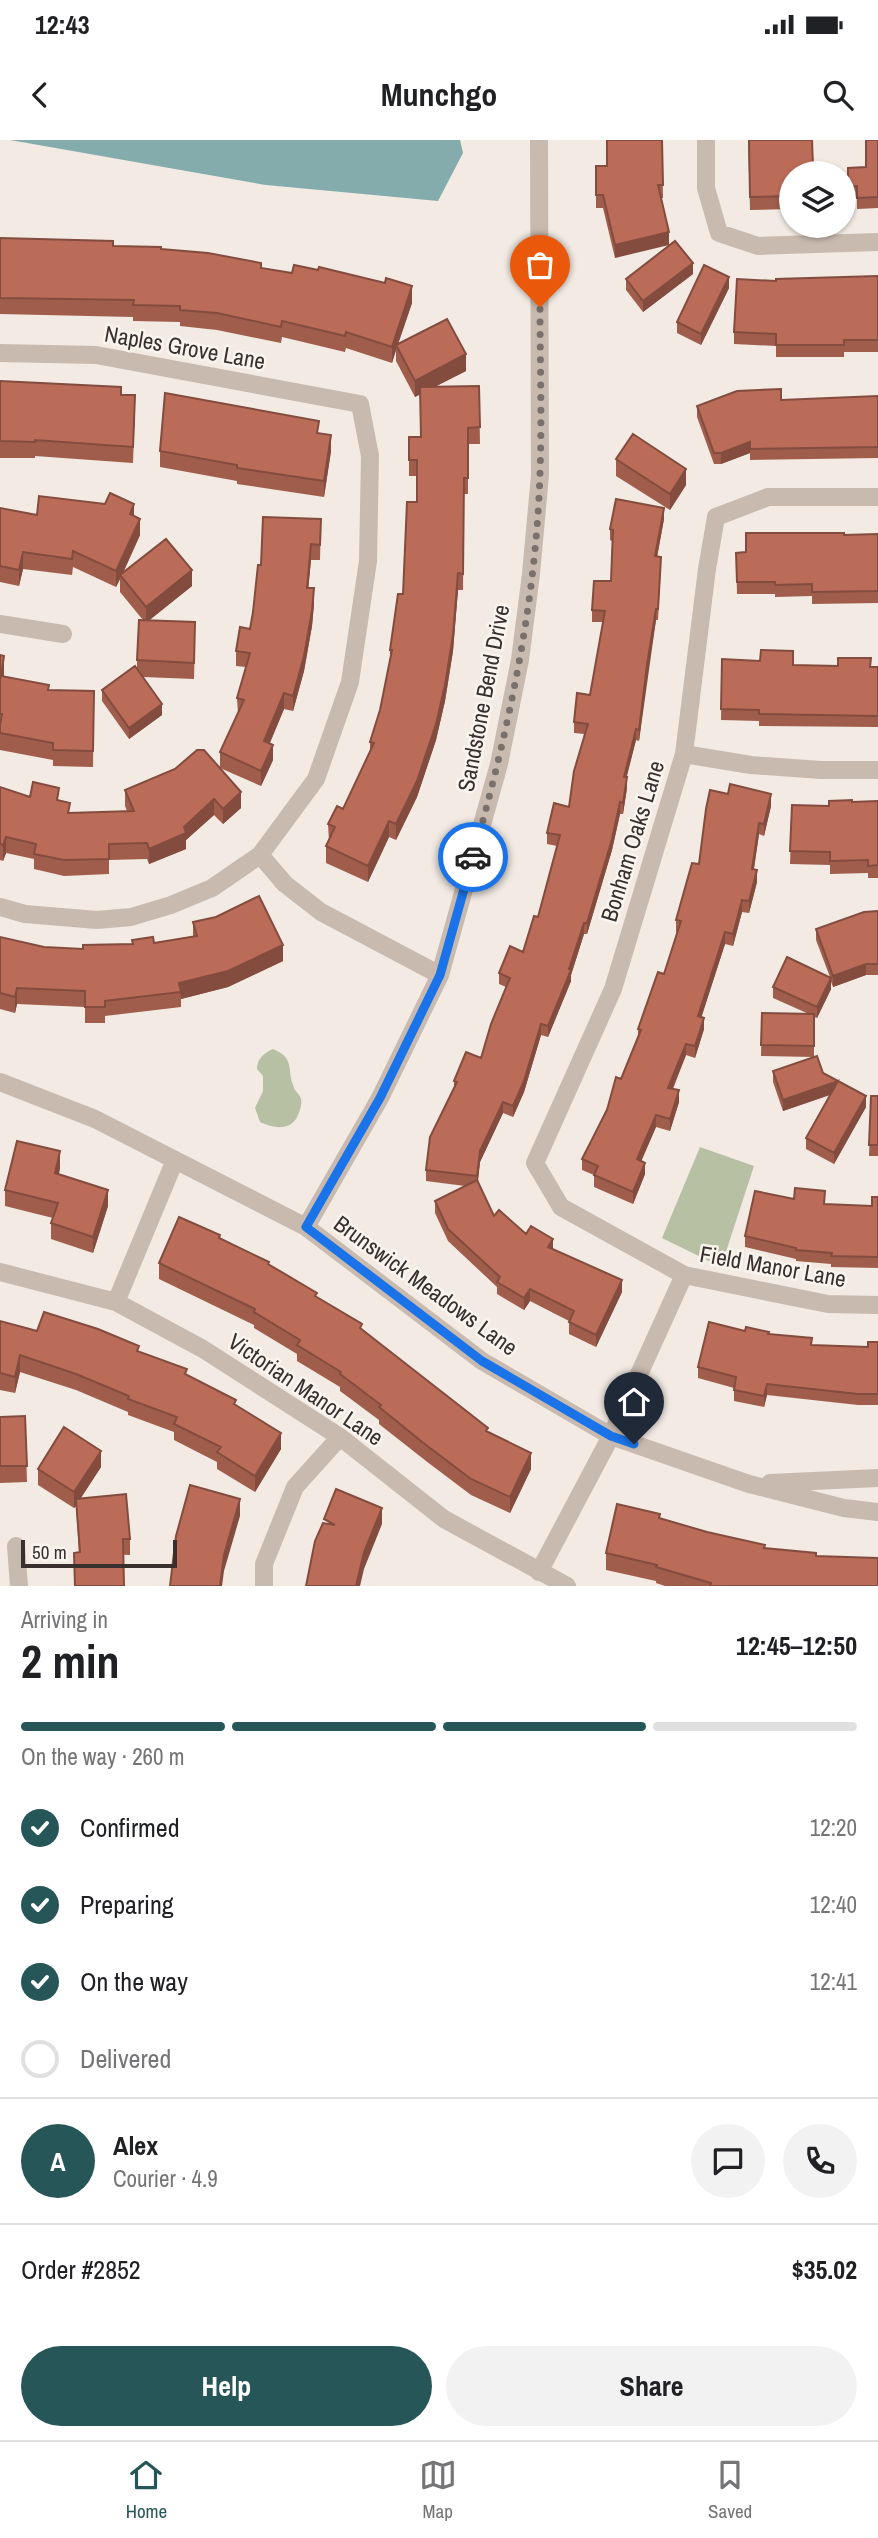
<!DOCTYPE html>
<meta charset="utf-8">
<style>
body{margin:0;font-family:"Archivo Narrow",sans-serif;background:#f2f2f2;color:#202124;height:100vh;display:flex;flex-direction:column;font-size:26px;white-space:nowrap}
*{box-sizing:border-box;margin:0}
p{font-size:23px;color:#757577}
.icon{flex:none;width:38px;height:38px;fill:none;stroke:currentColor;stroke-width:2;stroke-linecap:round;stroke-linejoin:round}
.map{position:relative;height:1446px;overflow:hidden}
.panel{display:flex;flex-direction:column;background:#fff;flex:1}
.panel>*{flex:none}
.fabs{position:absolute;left:779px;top:21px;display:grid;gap:14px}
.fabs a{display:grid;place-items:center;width:77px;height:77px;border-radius:50%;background:#fff;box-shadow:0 2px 5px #0004;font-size:35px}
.scale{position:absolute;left:21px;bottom:18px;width:156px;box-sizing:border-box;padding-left:7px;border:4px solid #39302d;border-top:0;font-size:19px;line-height:24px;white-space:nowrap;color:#39302d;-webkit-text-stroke:5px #faf4ef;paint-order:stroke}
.pin{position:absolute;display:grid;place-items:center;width:60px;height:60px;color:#fff;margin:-72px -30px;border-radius:50% 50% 50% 0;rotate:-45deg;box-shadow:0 0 7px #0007}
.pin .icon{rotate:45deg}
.courier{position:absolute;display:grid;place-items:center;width:70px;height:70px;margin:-35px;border:5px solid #1a73e8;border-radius:50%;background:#fff;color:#222;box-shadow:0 2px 9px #0007}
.overview em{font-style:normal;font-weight:700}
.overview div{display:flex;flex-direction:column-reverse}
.overview{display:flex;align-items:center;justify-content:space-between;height:119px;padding:0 21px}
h1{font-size:46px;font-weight:700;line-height:52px}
.bar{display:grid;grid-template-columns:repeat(4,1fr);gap:10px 7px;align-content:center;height:84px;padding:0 21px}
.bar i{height:9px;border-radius:5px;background:#e0e0e0}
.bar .active{background:#265657}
.bar p{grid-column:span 4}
.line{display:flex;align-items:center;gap:18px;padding:0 21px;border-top:2px solid #e0e0e0}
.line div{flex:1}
.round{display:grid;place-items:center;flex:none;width:74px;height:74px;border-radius:37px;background:#f2f2f2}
ol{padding:0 21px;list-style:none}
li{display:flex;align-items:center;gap:21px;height:77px}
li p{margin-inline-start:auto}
li .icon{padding:7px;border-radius:50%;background:#265657;color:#fff;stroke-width:4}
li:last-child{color:#757577}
li i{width:38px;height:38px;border:4px solid #e0e0e0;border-radius:50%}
.cta{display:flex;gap:14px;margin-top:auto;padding:14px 21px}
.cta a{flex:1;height:80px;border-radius:42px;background:#265657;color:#fff;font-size:28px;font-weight:700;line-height:80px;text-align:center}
.cta a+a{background:#f2f2f2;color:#202124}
.status{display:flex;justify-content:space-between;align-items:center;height:49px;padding:0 35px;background:#fff;direction:ltr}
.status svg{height:19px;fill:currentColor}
header{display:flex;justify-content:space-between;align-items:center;height:91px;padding:0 21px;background:#fff;font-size:32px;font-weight:700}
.menu{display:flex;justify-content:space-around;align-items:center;height:98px;border-top:2px solid #e0e0e0;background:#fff;font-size:19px;color:#757577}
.menu a{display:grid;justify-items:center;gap:4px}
.menu .active{color:#265657}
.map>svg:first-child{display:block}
.green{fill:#b8c0a4}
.water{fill:#84acac}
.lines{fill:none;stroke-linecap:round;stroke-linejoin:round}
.street{stroke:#c9baaf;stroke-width:18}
.wall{fill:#a15d4c}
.shaded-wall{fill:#834c3e}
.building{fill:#bb6c58;stroke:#834c3e;stroke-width:2}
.done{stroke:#7a716d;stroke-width:7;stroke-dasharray:0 12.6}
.route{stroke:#1a73e8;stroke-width:9}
.labels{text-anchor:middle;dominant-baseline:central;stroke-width:5;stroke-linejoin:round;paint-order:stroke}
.street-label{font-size:23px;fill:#39302d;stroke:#faf4ef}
</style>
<div class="status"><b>12:43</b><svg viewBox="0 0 49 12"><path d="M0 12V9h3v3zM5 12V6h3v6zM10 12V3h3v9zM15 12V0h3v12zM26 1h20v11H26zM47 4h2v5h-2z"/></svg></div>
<header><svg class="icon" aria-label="back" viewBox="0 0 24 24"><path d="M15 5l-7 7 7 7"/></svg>Munchgo<svg class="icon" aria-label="search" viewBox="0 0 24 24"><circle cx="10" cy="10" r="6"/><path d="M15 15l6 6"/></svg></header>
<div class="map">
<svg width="878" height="1446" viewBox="0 0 878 1446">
<rect width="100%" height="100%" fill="#f2eae3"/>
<path class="green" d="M273 909C295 918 287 929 293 945 294 951 300 954 301 959 302 965 300 970 298 975 291 992 273 988 260 982L255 968 263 951V936L257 929C257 919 264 913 273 909Z
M700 1007 754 1026 721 1127 662 1098Z"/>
<path class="water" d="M10 0H460L463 13 438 61 266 45Z"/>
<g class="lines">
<path class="street" d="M706 0V48L719 93 758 106 878 102
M0 213 96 215 360 264 370 316 368 421 350 542 316 639 260 715 212 748 171 765 131 777 97 780 25 774 0 767
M878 357H768L716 377 707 429 684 614 613 849 535 1023 561 1067 684 1135 828 1164 878 1165
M0 484 63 494
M684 614 751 625 821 630H878
M260 715 285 744 321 772 440 835
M0 942 95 979 306 1087 482 1221 611 1296 749 1344 844 1368 878 1372
M306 1087 380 958 440 835 499 624 520 520 531 434 540 335 539 0
M0 1132 116 1162 203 1209 340 1297 444 1379 567 1446
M116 1162 175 1020
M770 1343 878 1338
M16 1406 19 1446
M539 1432 611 1296 684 1135
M264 1446V1424L295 1347 340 1297"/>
</g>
<path class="wall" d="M662 0 663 58H661L615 118 603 68H596V26H607Z
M748 0 791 33V69L750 70Z
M878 0V68L857 69V57L848 58V28L866 27Z
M0 98 161 109 261 128 412 163 398 204 466 231 434 247 479 246 480 304H468V354H464L463 450H458L453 511 445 561 436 600 417 657 396 700 389 697 368 742 326 723V706L329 701 328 684 343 669 370 612V602L380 570 390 521V510L403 454 417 362V336H409V297H421L420 254 415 257 396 221V210L392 223 346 208 345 212 282 197 281 203 217 190 180 186V182L133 181V177L0 174Z
M693 134 643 172 626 150V139Z
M878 136V212H844V217H776V206L734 204V192L776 141Z
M729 148 701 205 677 193V182Z
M0 241 121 255 135 272 133 323 35 316V318H0Z
M878 256V318L750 320V313L721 324H714L697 277V266L781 260Z
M319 293 331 311 324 357 237 344V341L160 327V311Z
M616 319 686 345 670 370 616 336Z
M0 368 37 375 134 376 140 395 123 433 192 446 149 480 195 498 194 539 143 537 162 575 129 599 102 561V550L137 529V520L143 480 120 452V439L116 447 73 427 72 435 23 429 19 446 0 442Z
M321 379 320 420H311L308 448 314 464 312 486 304 531 293 571 284 569 270 603 273 620 261 646 220 628V612L238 574 237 558 246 527 236 526V511L250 489 261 425Z
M664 379 657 417 661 428 658 480H656L647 536 639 601 636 600 626 637 627 648 623 674H620L612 710 587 794H584L571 835V841L548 897 541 895 524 952 513 977 503 973 480 1022 478 1042 494 1076 553 1109 622 1152 596 1207 569 1194V1181L530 1161 524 1170 497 1154V1147L448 1101 435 1073V1061L465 1046 426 1041V1030L454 948V941L481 918 506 847 499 844V833L523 812 538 777 557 706 547 704V693L569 667 584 594 574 593V582L590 555 603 482H592V470L611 441 612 401 610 400V389Z
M878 394V463L812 464V456L775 457V454H737L736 413 746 412 844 395Z
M0 515 4 532V537L49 550 94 551 93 627 53 626V620L0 610Z
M722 519 793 525 878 527V587L759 586V581L721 580Z
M175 629 241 668 223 684 214 675 186 700V709L149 724 147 719 109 720V734L64 736 34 729V719L6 713 3 721 0 720V647L30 657 59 661 70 673 127 671 125 666V650Z
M878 661V738H868V733L830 734V725L790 724 792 665 829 666 852 662Z
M771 666 764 696 759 694 754 729 757 742 749 773 742 772 733 806 725 804 701 877 704 889 695 918 686 915 673 949 679 962 670 991 656 987 641 1021 645 1034 633 1064 594 1047V1035L582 1030V1019L621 939 638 897V889L664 834 677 792H676V780L699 724Z
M878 771V835H866L833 847 831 842V849L817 878 814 877V917L761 916 762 873 809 874 773 858V847L830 837 816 800V789Z
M193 782 283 821 228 847 181 859V867L105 876V883H85V867L17 864 15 873 0 869V797L44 807 83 809 154 803 193 796Z
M773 931 823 933 866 967 834 1024 806 1009V998L830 955 783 971 773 942Z
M871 956H878V1016H869Z
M60 1028 59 1034 108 1066 93 1113 51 1099V1083L53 1078 5 1066V1050Z
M878 1057V1128L831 1127V1124L796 1121V1119L745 1107V1096L794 1059 825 1064 872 1066Z
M220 1098 269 1124 362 1189 531 1329 510 1373 471 1355 426 1321 379 1284V1280L340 1251V1247L297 1221V1214L254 1188V1185L159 1139V1123Z
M0 1181 37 1191 139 1211 187 1235 236 1265 281 1309 255 1352 217 1329V1322L174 1300V1292L128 1275V1272L76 1250 20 1232 15 1253 0 1250Z
M745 1191 769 1194 812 1205 868 1207 878 1202V1265H858L767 1255 764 1267 734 1261V1248L698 1238V1227Z
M25 1276 27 1342 0 1343V1277Z
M101 1327 81 1358 130 1399V1415L79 1413 76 1366 74 1368 38 1345V1329Z
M660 1378 765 1408 816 1416 878 1446H665L656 1443V1441L606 1430V1413Z"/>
<path class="shaded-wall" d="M669 92V105L615 118V105Z
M693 123V134L643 172V161Z
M729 137V148L701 205V194Z
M412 146V163L397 207 396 205V210L392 223V207Z
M466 214V231L415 257V241Z
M331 295V311L324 357V341Z
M750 302V313L721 324V313Z
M686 329V345L670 370V354Z
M134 364V380L130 374Z
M664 368V379L655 428V416Z
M140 379V395L121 437 120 435V439L116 447V431Z
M311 404V420L307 463V448Z
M23 412V429L19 446V430Z
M192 430V446L146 483V467Z
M458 433V450L453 511 445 561 436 600 417 657 396 700V684Z
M314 448V464L312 486 304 531 293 571V556Z
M656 469V480L639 601V590L647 525Z
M4 516V532L1 552V536Z
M284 553V569L264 616V601Z
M162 564V575L129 599V588Z
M636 589V600L624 648V637Z
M273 605V620L261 646V631Z
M627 637V648L623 674V663Z
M241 652V668L223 684V669Z
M771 654V666L764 696V684Z
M214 659V675L186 700V709L149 724V709L184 687Z
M620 662V674L612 710 587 794V783Z
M389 681V697L368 742V726Z
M759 683V694L752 741V729Z
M6 697V713L3 721V705Z
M757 730V742L749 773V761Z
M742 760V772L733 806V794Z
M584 783V794L571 835V841L548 897V886L569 829Z
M725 792V804L698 888V876Z
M283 805V821L228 847 181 859 179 843Z
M866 824V835L833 847V836Z
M831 838V849L817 878V867Z
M17 848V864L15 873V857Z
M704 878V889L695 918V906Z
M541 884V895L524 952 513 977V966Z
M686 904V915L668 959V948Z
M838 941V952L783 971V960Z
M679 950V962L670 991V979Z
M866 956V967L834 1024V1013Z
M503 962V973L480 1022 477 1047V1036L480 1011Z
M656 975V987L637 1031V1019Z
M60 1011V1028L55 1049V1033Z
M645 1023V1034L633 1064V1052Z
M108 1050V1066L93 1113V1097Z
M553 1099V1112L548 1107Z
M622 1140V1152L596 1207V1195Z
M530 1149V1161L524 1170V1158Z
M20 1215V1232L15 1253V1237Z
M767 1244V1255L764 1267V1256Z
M281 1293V1309L255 1352V1336Z
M101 1311V1327L76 1365V1359V1366L74 1368V1352Z
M531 1313V1329L510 1373V1357Z
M240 1359V1376L224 1431 222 1446H220L224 1415Z
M382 1368V1384L364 1429 360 1446H356L364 1412Z"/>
<path class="building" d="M607 0H662L663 45H658L669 92 615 105 603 55H596V26H607Z
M749 0H812L813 26H816V33H791V56L750 57Z
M866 0H878V57L857 58V46L848 47V28L866 27Z
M0 98 113 101V106L161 107V109L208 113 261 123V128L292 133 294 125 318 130 319 127 385 143 386 138 412 146 392 207 346 192 345 196 282 181 281 187 217 173 180 170V166L133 165 134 160 0 158Z
M675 101 693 123 643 161 626 139Z
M704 125 729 137 701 194 677 182Z
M878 136V200H844V205H776V194L734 192 737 139 776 141V139Z
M447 179 466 214 415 241 396 205Z
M0 241 121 247V255H135L133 307 35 300V302L0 301Z
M479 246 480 287 468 288V338H464L463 434 458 433 453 495 445 545 436 584 417 641 396 684 389 681 368 726 326 706 335 687 328 684 337 666 343 669 374 603 370 602 380 570 392 510H390L398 454H403L407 362H417V320H409V297H421L420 247Z
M781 249V260L878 256V307L750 309V302L721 313H714L697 266 737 251Z
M165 253 319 281 317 293 331 295 324 341 237 328V325L160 311Z
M633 294 686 329 670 354 616 319Z
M110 353 134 364 130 374 140 379 116 431 73 411 72 419 23 412 19 430 0 426V368L37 375 39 356 105 364Z
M616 359 664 368 655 416 661 417 658 469H656L647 525 639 590 636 589 624 637H627L623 663 620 662 612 699 587 783H584L569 829 571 830 548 886 541 884 524 941 513 966 503 962 480 1011 477 1036 426 1030 430 997 457 942 454 941 466 912 481 918 491 884 510 838 499 833 510 806 523 812 534 776 538 777 560 695 547 693 554 663 569 667 574 631 588 584 574 582 577 553 590 555 605 471 592 470 594 441H611L613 390 610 389Z
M263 377 321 379 320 405 311 404 307 448H314L312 471 304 516 293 556 284 553 264 601 273 605 261 631 220 612 244 560 237 558 250 513 236 511 240 487 250 489 253 472 258 425H261Z
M746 393H844V395L878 394V451L812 452V444L775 445V442H737L736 413 746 412Z
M166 399 192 430 146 467 120 435Z
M139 480 195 482 194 523 137 520Z
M761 510 793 511V525L838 526V518H871L870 527H878V576L759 574V570L721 569 722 519 760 521Z
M0 515 4 516 1 536 49 545 48 550 94 551 93 611 53 610V603L0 593V585L2 574H0Z
M135 526 162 564 129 588 102 550Z
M197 610H204L241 652 223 669 214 659 184 687 186 693 149 709 147 703 109 704V719L64 720 34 714 36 704 6 697 3 705 0 704V647L30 657 33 642 59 648 57 660 70 663 68 673 134 671 125 650 175 629Z
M730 644 771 654 764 684 759 683 752 729 757 730 749 761 742 760 733 794 725 792 698 876 704 878 695 906 686 904 668 948 679 950 670 979 656 975 637 1019 645 1023 633 1052 594 1035 598 1026 582 1019 607 970 616 937 621 939 641 890 638 889 658 832 664 834 681 781 676 780 692 723 699 724 706 669 710 650 728 654Z
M852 660V662L878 661V725L868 726V720L830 721V712L790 711 792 665 829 666V661Z
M259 756 283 805 228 831 179 843 181 852 105 861V867H85V851L17 848 15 857 0 853V797L44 807 83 809V805L133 804 132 800 153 797 154 803 197 796 193 782 216 777Z
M878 771V824H866L833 836 816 789 864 772Z
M787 817 831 838 817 867 773 847Z
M762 873 814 874V906L761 905Z
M817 916 823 933 866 956 834 1013 806 998 838 941 783 960 773 931Z
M871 956H878V1005H869Z
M17 1001 60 1011 55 1033 108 1050 93 1097 51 1083 58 1063 5 1050Z
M477 1040 494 1076 499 1070 526 1094 531 1086 553 1099 548 1107 622 1140 596 1195 569 1182 574 1171 530 1149 524 1158 497 1142 500 1137 448 1089 435 1061Z
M795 1048 825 1051 824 1064 872 1066V1057H878V1117L831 1116 832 1113 796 1110V1108L745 1096 755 1051 794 1059Z
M179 1077 220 1095 219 1098 269 1122 268 1124 317 1153 315 1156 362 1184 360 1188 488 1288 486 1291 531 1313 510 1357 471 1339 426 1305 379 1267 381 1265 340 1234 341 1232 297 1205 300 1200 254 1172 255 1169 159 1123Z
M44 1172 98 1189 139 1206 137 1211 187 1229 185 1234 236 1260 234 1264 281 1293 255 1336 217 1312 221 1307 174 1284 177 1277 128 1259 129 1256 76 1234 20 1215 15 1237 0 1233V1181L37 1191Z
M709 1182 745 1191 746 1187 769 1192 768 1194 812 1198 811 1205 868 1207V1202H878V1254H858L767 1244 764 1256 734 1250 736 1237 698 1227Z
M25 1276 27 1326H0V1277Z
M64 1287 101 1311 74 1352 38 1329Z
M190 1345 240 1359 224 1415 220 1446H170L176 1396Z
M336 1349 382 1368 364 1412 356 1446H306L315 1401 323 1383 335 1385 324 1379Z
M126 1354 130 1399H123L124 1446H75L74 1413 80 1412 76 1359Z
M617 1364 660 1374 659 1378 707 1392 765 1405 764 1408 816 1413V1416L878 1418V1446H710L711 1443 656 1427 657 1425 606 1413Z"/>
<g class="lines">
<path class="done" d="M473 717C508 592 536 464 540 333 542 278 540 222 540 167"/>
<path class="route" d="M473 717 440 835 380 958 306 1087 482 1221 611 1296 634 1304"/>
</g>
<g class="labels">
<g class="street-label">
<text transform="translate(185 207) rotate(10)">Naples Grove Lane</text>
<text transform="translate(483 558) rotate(-79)">Sandstone Bend Drive</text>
<text transform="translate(632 701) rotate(-73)">Bonham Oaks Lane</text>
<text transform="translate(773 1126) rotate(10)">Field Manor Lane</text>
<text transform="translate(426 1145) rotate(36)">Brunswick Meadows Lane</text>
<text transform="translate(306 1249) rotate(34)">Victorian Manor Lane</text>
</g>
</g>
</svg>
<div class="fabs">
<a><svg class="icon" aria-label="layers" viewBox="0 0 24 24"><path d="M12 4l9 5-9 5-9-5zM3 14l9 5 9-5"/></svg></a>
</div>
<div class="scale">50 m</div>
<div class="pin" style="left:540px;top:167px;background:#ea580c"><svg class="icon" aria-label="bag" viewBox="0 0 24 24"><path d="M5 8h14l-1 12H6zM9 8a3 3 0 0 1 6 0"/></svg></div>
<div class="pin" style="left:634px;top:1304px;background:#1f2937"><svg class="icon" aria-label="home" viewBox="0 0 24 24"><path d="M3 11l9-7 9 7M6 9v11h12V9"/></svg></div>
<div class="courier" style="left:473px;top:717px"><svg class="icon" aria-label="car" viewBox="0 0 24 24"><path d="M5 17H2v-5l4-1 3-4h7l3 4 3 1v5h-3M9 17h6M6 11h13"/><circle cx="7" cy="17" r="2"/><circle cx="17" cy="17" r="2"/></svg></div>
</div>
<section class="panel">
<div class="overview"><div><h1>2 min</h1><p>Arriving in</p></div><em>12:45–12:50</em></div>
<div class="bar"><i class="active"></i><i class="active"></i><i class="active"></i><i></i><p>On the way · 260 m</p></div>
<ol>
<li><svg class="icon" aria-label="check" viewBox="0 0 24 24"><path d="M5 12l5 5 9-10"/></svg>Confirmed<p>12:20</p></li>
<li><svg class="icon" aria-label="check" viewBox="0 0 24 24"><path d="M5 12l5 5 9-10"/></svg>Preparing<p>12:40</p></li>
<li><svg class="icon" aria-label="check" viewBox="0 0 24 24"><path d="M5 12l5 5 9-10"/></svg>On the way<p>12:41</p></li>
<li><i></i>Delivered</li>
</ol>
<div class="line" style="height:126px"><b class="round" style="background:#265657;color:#fff">A</b><div><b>Alex</b><p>Courier · 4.9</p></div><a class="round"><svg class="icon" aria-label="chat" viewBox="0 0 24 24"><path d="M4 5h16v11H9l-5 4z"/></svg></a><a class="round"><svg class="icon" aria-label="phone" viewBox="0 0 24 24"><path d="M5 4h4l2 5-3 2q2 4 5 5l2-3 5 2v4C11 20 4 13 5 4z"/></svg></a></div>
<div class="line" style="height:91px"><div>Order #2852</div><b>$35.02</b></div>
<div class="cta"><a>Help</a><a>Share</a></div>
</section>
<nav class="menu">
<a class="active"><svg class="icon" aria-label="home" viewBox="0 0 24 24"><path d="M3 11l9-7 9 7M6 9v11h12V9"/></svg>Home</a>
<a><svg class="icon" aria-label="map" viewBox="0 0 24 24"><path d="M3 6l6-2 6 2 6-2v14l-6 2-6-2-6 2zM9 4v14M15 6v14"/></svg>Map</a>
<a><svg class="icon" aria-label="saved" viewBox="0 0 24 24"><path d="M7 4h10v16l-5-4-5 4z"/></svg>Saved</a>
</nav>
